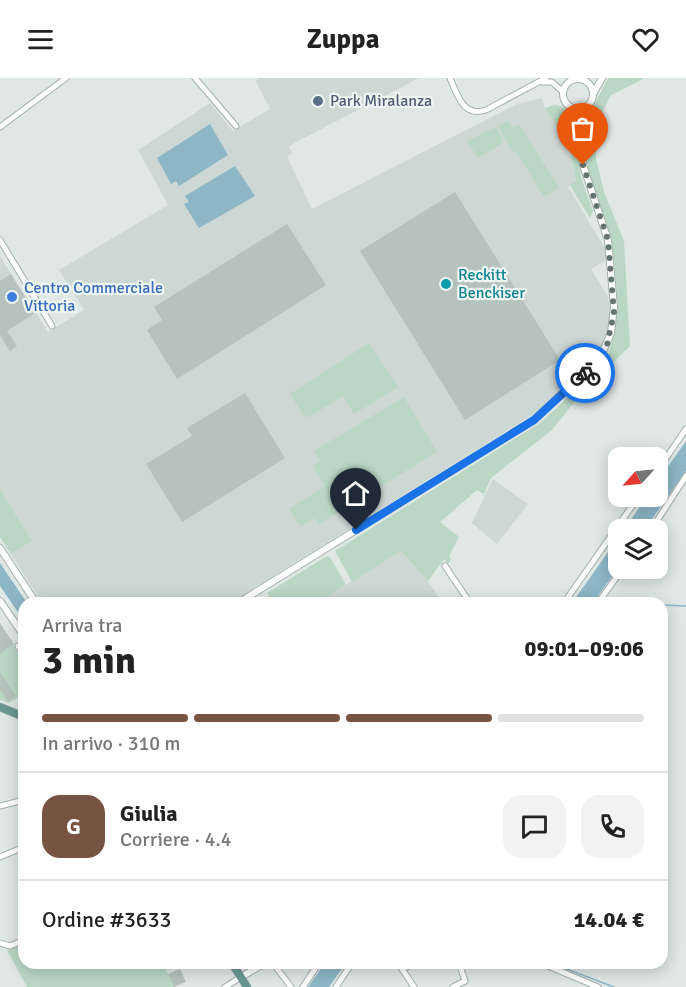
<!DOCTYPE html>
<html lang="it">
<meta charset="utf-8">
<style>
body{margin:0;font-family:Signika,sans-serif;background:#f2f2f2;color:#222;height:100vh;display:flex;flex-direction:column;font-size:22px;white-space:nowrap}
*{box-sizing:border-box;margin:0}
p{font-size:20px;color:#767676}
.icon{flex:none;width:33px;height:33px;fill:none;stroke:currentColor;stroke-width:2;stroke-linecap:round;stroke-linejoin:round}
.map{position:relative;flex:1;overflow:hidden}
.details{position:absolute;left:18px;top:519px;width:650px;height:372px;display:flex;flex-direction:column;background:#fff;border-radius:18px;box-shadow:0 3px 15px #0003}
.details>*{flex:none}
.needle{width:39px;rotate:243deg}
.buttons{position:absolute;left:608px;top:369px;display:grid;gap:12px}
.buttons a{display:grid;place-items:center;width:60px;height:60px;border-radius:12px;background:#fff;box-shadow:0 3px 15px #0003;font-size:30px}
.pin{position:absolute;display:grid;place-items:center;width:51px;height:51px;color:#fff;margin:-62px -26px;border-radius:50% 50% 50% 0;rotate:-45deg;box-shadow:0 0 6px #0007}
.pin .icon{rotate:45deg}
.courier{position:absolute;display:grid;place-items:center;width:60px;height:60px;margin:-30px;border:4px solid #1a73e8;border-radius:50%;background:#fff;color:#222;box-shadow:0 2px 8px #0007}
.head em{font-style:normal;font-weight:700}
.head div{display:flex;flex-direction:column-reverse}
.head{display:flex;align-items:center;justify-content:space-between;height:102px;padding:0 24px}
h1{font-size:39px;font-weight:700;line-height:45px}
.bar{display:grid;grid-template-columns:repeat(4,1fr);gap:9px 6px;align-content:center;height:72px;padding:0 24px}
.bar i{height:8px;border-radius:4px;background:#e0e0e0}
.bar .selected{background:#775441}
.bar p{grid-column:span 4}
.line{display:flex;align-items:center;gap:15px;padding:0 24px;border-top:2px solid #e0e0e0}
.line div{flex:1}
.round{display:grid;place-items:center;flex:none;width:63px;height:63px;border-radius:18px;background:#f2f2f2}
header{display:flex;justify-content:space-between;align-items:center;height:78px;padding:0 24px;background:#fff;font-size:27px;font-weight:700}
.map>svg:first-child{display:block}
.built{fill:#cdd7d4}
.green{fill:#bad7c5}
.water{fill:#8db7c7}
.lines{fill:none;stroke-linecap:round;stroke-linejoin:round}
.stream{stroke:#8db7c7;stroke-width:1.5}
.building{fill:#b5c2be}
.minor-casing{stroke:#a3afac;stroke-width:7}
.tertiary-casing{stroke:#a3afac;stroke-width:8}
.primary-casing{stroke:#bdc3c2;stroke-width:9}
.minor{stroke:#fff;stroke-width:5}
.tertiary{stroke:#fff;stroke-width:6}
.primary{stroke:#699891;stroke-width:8}
.done{stroke:#647471;stroke-width:6;stroke-dasharray:0 10.8}
.route{stroke:#1a73e8;stroke-width:8}
.service-dot{fill:#5c6f8a;stroke:#eef5f3;stroke-width:2}
.culture-dot{fill:#0f9aa8;stroke:#eef5f3;stroke-width:2}
.shop-dot{fill:#3f7fe0;stroke:#eef5f3;stroke-width:2}
.labels{text-anchor:middle;dominant-baseline:central;stroke-width:4.5;stroke-linejoin:round;paint-order:stroke}
.service-label{font-size:16px;fill:#4e5e75;stroke:#eef5f3;text-anchor:start}
.culture-label{font-size:16px;fill:#0d838f;stroke:#eef5f3;text-anchor:start}
.shop-label{font-size:16px;fill:#366cbe;stroke:#eef5f3;text-anchor:start}
</style>
<header><svg class="icon" aria-label="menu" viewBox="0 0 24 24"><path d="M4 6h16M4 12h16M4 18h16"/></svg>Zuppa<svg class="icon" aria-label="heart" viewBox="0 0 24 24"><path d="M12 20l-8-8c-3-5 5-10 8-4 3-6 11-1 8 4z"/></svg></header>
<div class="map">
<svg width="686" height="909" viewBox="0 0 686 909">
<rect width="100%" height="100%" fill="#dfe8e5"/>
<path class="built" d="M258 0H419L289 68 292 75 287 79 312 131 517 26 542 20 545 30 573 75 570 81 574 88 576 103 568 109 606 172V182L591 191 608 219 611 236 609 252 601 273 595 282 534 336 230 525H42L11 476 32 463 0 411V178L48 254 84 232 59 192 168 127 138 72 210 25 233 53 270 31 256 3Z
M493 401 528 426 497 466 472 445Z
M401 473 428 503 442 525H317Z"/>
<path class="green" d="M608 0H645L611 17 597 45 596 81 604 114 624 163 630 268 584 312 552 352 491 400 484 416 477 412 440 444 459 459 449 478 451 482 448 486 444 481 428 503 401 473 352 504 335 473 540 345 594 295 609 276 618 231 614 180 611 163 589 98 586 71 590 35Z
M554 27C586 32 577 64 579 87 581 103 588 118 593 133L590 140 570 107 576 103 574 88 570 80 573 75 545 30Z
M508 43 512 50 519 47 557 106 558 110 544 119 516 73 513 74 498 48Z
M496 49 504 64 478 80 467 63Z
M369 265 398 309 354 336 343 318 309 339 304 338 290 316Z
M404 319 437 374 319 446 315 440 300 448 289 431 325 408 313 388 320 383 314 373Z
M0 411 32 463 11 476 0 459Z
M327 478 330 479 346 507 317 525H273L267 515Z
M0 545 24 584V616L9 625 0 622Z
M24 865V885H163L174 909H27L7 872Z"/>
<path class="water" d="M210 46 228 77 179 108 176 103 171 106 157 80Z
M235 88 255 118 199 150 184 126 189 124 185 118Z
M686 363V393L645 451H624L647 419 657 418V404Z
M618 460V490L593 525H572Z
M0 485 27 525H24V543L0 508Z
M325 885H346L329 909H308Z"/>
<g class="lines">
<path class="stream" d="M662 527 686 528
M551 885 614 909"/>
</g>
<path class="building" d="M455 114 560 282 465 342 360 173Z
M287 146 326 207 177 301 147 252 162 242 154 229Z
M11 196 35 235 7 253 17 268 10 273 0 257V203Z
M245 315 285 380 182 444 146 386 192 358 187 350Z
M0 545 14 566 0 576Z
M0 594 16 618 8 624 0 611Z
M180 891 186 904 174 909 168 896Z"/>
<g class="lines">
<defs>
<path id="minor" d="M195 0 236 48
M450 0C457 16 463 40 486 32L546 0
M571 0 572 2
M542 4H552L562 13
M0 49 66 0
M0 162 52 248
M657 393 686 351
M651 452 686 398
M445 488 470 525
M564 525 639 418
M598 525 623 490
M24 564 18 568 24 577
M0 728 24 722
M0 779 24 769
M0 865 10 868 24 862
M273 885 291 909
M398 885 414 909
M541 885 598 909
M402 891 417 885
M225 909 241 899
M303 909 319 885
M336 909 352 885
M453 909 465 903 459 885"/>
<path id="tertiary" d="M563 16a15 15 0 1 1 30 0a15 15 0 1 1-30 0Z
M593 16 602 0
M570 30 577 38 583 52
M0 470 36 525
M0 523 24 558
M238 525 534 342 601 278 611 255 614 229 608 162 583 87 582 58 589 33 588 28
M241 899 265 885"/>
<path id="primary" d="M0 629 24 639
M232 885 247 909"/>
</defs>
<use href="#minor" class="minor-casing"/>
<use href="#tertiary" class="tertiary-casing"/>
<use href="#primary" class="primary-casing"/>
<use href="#minor" class="minor"/>
<use href="#tertiary" class="tertiary"/>
<use href="#primary" class="primary"/>
</g>
<g class="lines">
<path class="done" d="M583 87 608 162 614 235 607 267 597 283 585 295"/>
<path class="route" d="M356 452 534 342 585 295"/>
</g>
<circle class="service-dot" cx="318" cy="23" r="6"/>
<circle class="culture-dot" cx="446" cy="206" r="6"/>
<circle class="shop-dot" cx="12" cy="219" r="6"/>
<g class="labels">
<g class="service-label">
<text x="330" y="23">Park Miralanza</text>
</g>
<g class="culture-label">
<text x="458" y="197">Reckitt<tspan x="458" dy="18">Benckiser</tspan></text>
</g>
<g class="shop-label">
<text x="24" y="210">Centro Commerciale<tspan x="24" dy="18">Vittoria</tspan></text>
</g>
</g>
</svg>
<div class="buttons">
<a><svg class="needle" viewBox="-14 -14 28 28"><path d="M0-13l5 13h-10z" fill="#e53935"/><path d="M0 13l5-13h-10z" fill="#767676"/></svg></a>
<a><svg class="icon" aria-label="layers" viewBox="0 0 24 24"><path d="M12 4l9 5-9 5-9-5zM3 14l9 5 9-5"/></svg></a>
</div>
<div class="pin" style="left:583px;top:87px;background:#ea580c"><svg class="icon" aria-label="bag" viewBox="0 0 24 24"><path d="M5 8h14l-1 12H6zM9 8a3 3 0 0 1 6 0"/></svg></div>
<div class="pin" style="left:356px;top:452px;background:#1f2937"><svg class="icon" aria-label="home" viewBox="0 0 24 24"><path d="M3 11l9-7 9 7M6 9v11h12V9"/></svg></div>
<div class="courier" style="left:585px;top:295px"><svg class="icon" aria-label="bike" viewBox="0 0 24 24"><circle cx="6" cy="16" r="4"/><circle cx="18" cy="16" r="4"/><path d="M6 16l4-8h5l3 8M10 8l3 8H6M13 5h3"/></svg></div>
<section class="details">
<div class="head"><div><h1>3 min</h1><p>Arriva tra</p></div><em>09:01–09:06</em></div>
<div class="bar"><i class="selected"></i><i class="selected"></i><i class="selected"></i><i></i><p>In arrivo · 310 m</p></div>
<div class="line" style="height:108px"><b class="round" style="background:#775441;color:#fff">G</b><div><b>Giulia</b><p>Corriere · 4.4</p></div><a class="round"><svg class="icon" aria-label="chat" viewBox="0 0 24 24"><path d="M4 5h16v11H9l-5 4z"/></svg></a><a class="round"><svg class="icon" aria-label="phone" viewBox="0 0 24 24"><path d="M5 4h4l2 5-3 2q2 4 5 5l2-3 5 2v4C11 20 4 13 5 4z"/></svg></a></div>
<div class="line" style="height:78px"><div>Ordine #3633</div><b>14.04 €</b></div>
</section>
</div>
